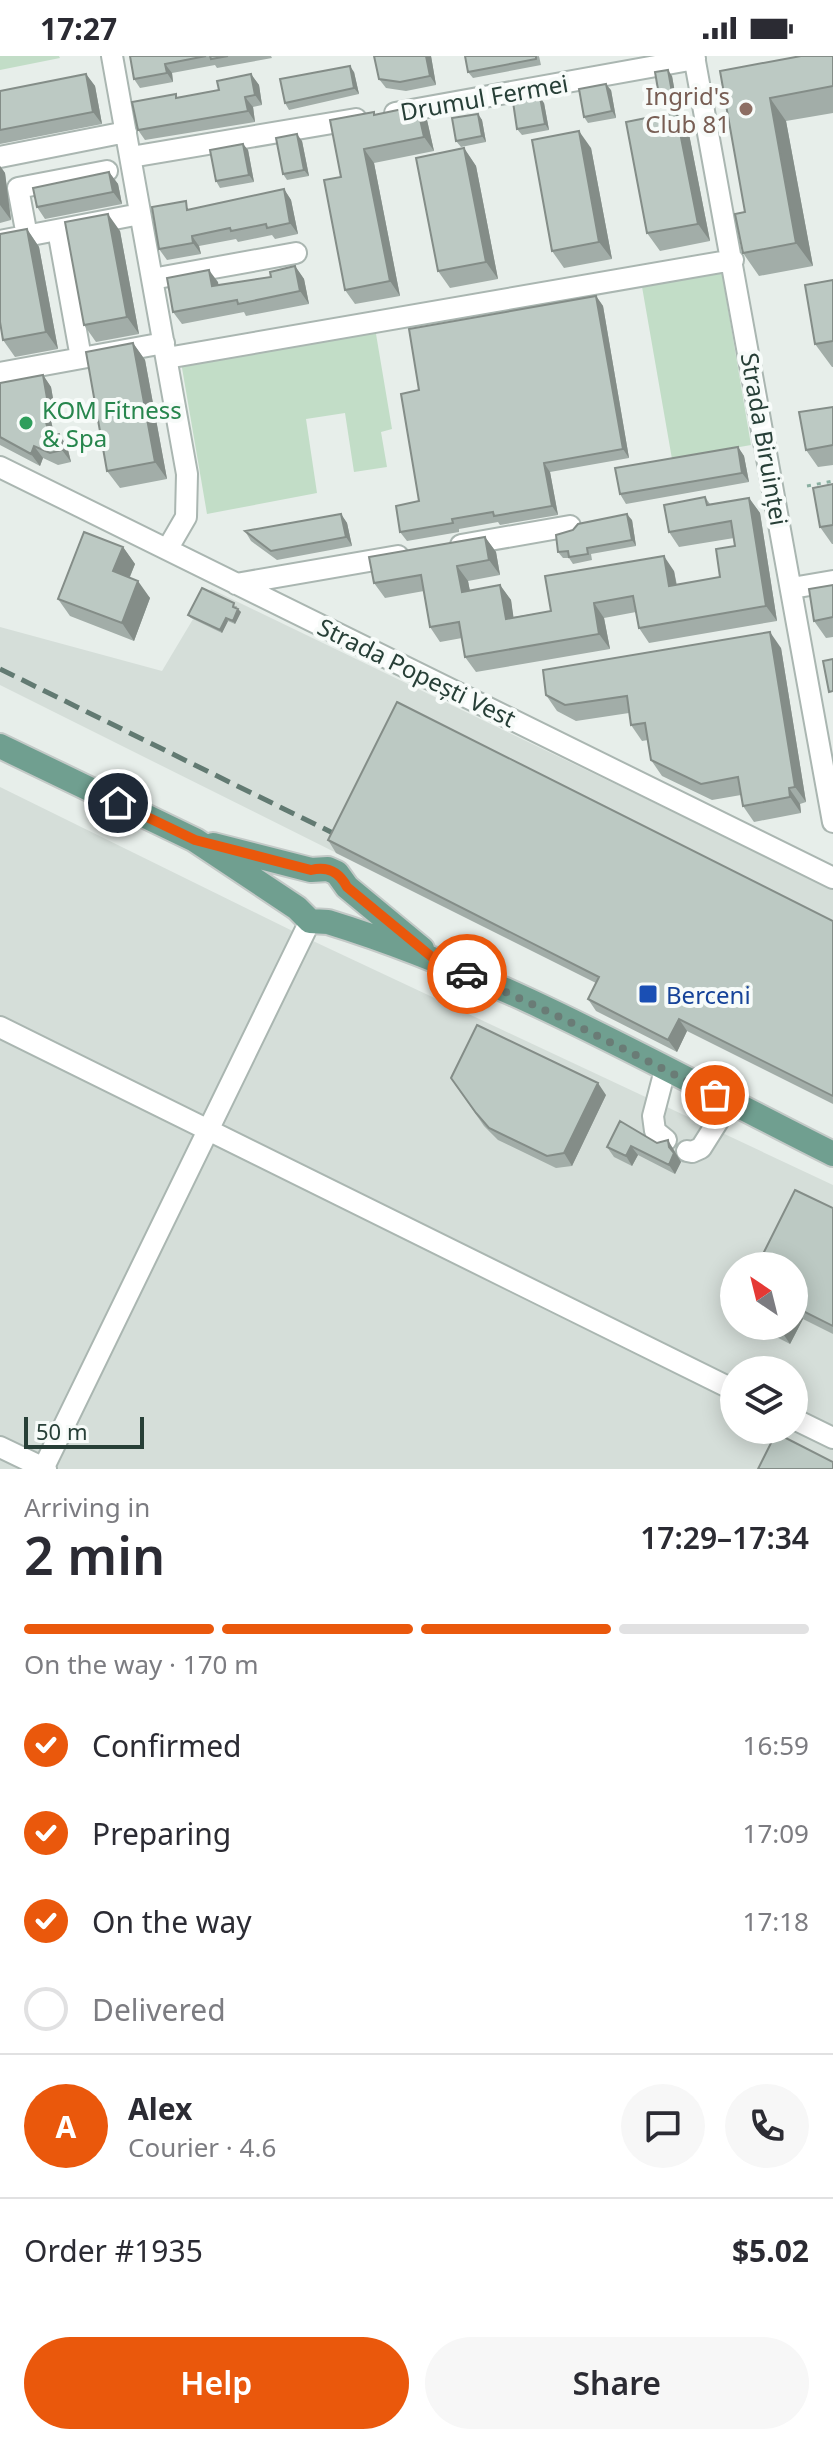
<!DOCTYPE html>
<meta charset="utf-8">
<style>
body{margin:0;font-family:"Noto Sans",sans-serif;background:#f7f7f7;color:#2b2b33;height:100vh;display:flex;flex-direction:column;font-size:30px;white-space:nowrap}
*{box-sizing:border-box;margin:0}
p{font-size:26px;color:#7c7c81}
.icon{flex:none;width:44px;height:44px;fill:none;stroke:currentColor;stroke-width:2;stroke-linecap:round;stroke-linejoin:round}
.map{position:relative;height:1413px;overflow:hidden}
.drawer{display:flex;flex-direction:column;background:#fff;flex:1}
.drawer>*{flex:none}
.needle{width:52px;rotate:325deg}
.buttons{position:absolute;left:720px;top:1196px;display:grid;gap:16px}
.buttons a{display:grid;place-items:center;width:88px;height:88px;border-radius:50%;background:#fff;box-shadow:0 4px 20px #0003;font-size:40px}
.scale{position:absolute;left:24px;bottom:20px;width:120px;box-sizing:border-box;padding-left:8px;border:4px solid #273f37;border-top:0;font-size:22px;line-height:28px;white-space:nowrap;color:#273f37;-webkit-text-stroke:6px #f7fbf9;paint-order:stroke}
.pin{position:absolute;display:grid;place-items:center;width:68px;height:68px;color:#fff;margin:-34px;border:4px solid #fff;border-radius:50%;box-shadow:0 2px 8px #0007}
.courier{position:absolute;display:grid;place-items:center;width:80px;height:80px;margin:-40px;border:6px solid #ea580c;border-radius:50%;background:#fff;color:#222;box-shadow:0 2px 10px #0007}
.head em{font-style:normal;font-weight:600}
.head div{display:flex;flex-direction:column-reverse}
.head{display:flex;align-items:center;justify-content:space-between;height:136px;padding:0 24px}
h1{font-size:52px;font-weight:600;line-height:60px}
.bar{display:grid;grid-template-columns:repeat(4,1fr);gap:12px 8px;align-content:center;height:96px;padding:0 24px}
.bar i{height:10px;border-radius:6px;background:#e1e1e2}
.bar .active{background:#ea580c}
.bar p{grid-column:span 4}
.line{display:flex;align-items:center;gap:20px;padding:0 24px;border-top:2px solid #e1e1e2}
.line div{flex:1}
.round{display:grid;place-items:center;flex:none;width:84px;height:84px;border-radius:42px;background:#f7f7f7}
ol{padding:0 24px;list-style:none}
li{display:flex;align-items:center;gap:24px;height:88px}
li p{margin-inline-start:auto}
li .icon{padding:8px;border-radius:50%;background:#ea580c;color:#fff;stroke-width:4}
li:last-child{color:#7c7c81}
li i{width:44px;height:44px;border:4px solid #e1e1e2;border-radius:50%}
.primary-button{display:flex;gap:16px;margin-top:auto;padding:16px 24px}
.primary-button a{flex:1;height:92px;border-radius:48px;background:#ea580c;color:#fff;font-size:32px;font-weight:600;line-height:92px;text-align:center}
.primary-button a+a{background:#f7f7f7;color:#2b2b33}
.status{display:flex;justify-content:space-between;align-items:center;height:56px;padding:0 40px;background:#fff;direction:ltr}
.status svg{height:22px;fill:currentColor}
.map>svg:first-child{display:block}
.built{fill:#d5ded9;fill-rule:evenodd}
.green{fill:#c2ddc7}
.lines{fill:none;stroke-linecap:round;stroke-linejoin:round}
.minor-casing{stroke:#aab6b1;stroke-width:24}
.major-casing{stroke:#c3c9c7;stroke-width:28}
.path{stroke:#8aafa1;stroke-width:3;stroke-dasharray:4 6;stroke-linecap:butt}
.minor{stroke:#fff;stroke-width:20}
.major{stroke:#709f90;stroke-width:24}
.rail{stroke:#627a72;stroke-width:5;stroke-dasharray:16 8;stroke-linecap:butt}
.wall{fill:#a2ada8}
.shaded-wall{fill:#848d88}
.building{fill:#bcc9c3;stroke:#848d88;stroke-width:2}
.done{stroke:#6a7c76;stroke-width:8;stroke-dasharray:0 14.4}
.route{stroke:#ea580c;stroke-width:10}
.education-dot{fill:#8d6e63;stroke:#f7fbf9;stroke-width:3}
.leisure-dot{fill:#2e9e5b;stroke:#f7fbf9;stroke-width:3}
.transit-dot{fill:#1a4fb4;stroke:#f7fbf9;stroke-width:3}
.labels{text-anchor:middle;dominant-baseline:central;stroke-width:8;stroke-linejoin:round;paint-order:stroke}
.education-label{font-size:24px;fill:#785e54;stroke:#f7fbf9;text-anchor:end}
.street-label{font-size:24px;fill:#273f37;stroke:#f7fbf9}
.leisure-label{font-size:24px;fill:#27864d;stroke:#f7fbf9;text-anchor:start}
.transit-label{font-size:24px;fill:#164399;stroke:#f7fbf9;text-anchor:start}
</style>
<div class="status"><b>17:27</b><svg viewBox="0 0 49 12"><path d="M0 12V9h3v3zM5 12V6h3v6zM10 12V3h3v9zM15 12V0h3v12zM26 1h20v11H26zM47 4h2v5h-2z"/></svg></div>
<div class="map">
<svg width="833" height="1413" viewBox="0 0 833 1413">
<rect width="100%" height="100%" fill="#e7eeea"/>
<path class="built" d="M211 533 833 833V1045L0 629V571L162 615Z
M0 731 313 885 833 1129V1413H0ZM734 1210H794V1270H734ZM734 1314H794V1374H734Z"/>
<path class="green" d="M0 0H59L60 2 0 14Z
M721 211 751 389 672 403 641 225Z
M375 272 392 373 381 376 387 411 354 416 345 357 306 363 317 437 207 458 181 306Z"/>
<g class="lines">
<defs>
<path id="minor" d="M112 0 187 418 186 461 168 492
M694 0 833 766
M395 57 695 3
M0 101 126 76
M131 101 356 63
M58 174 81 302
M27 180 18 132 107 115
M0 185 140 158
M152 223 296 197
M167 302 733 204
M0 317 164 287
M0 411 833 822
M461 489 570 470
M236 528 398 500
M792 532 833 525
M0 971 734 1334
M665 1014 653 1060 655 1075 666 1084
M687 1095 692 1096 701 1092 730 1046
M794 1363 833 1382
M0 1391 46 1413
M43 1413 310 865"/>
<path id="major" d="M0 690 195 784 297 852 310 865 328 866C504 920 669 1016 833 1098
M213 789 311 814 328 813 337 817 347 831 422 893"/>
</defs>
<use href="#minor" class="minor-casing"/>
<use href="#major" class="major-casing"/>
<path class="path" d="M807 430 833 425"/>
<use href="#minor" class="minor"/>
<use href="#major" class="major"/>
<path class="rail" d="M0 613 343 782"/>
</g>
<path class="wall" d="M130 0H271L272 2 217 12 215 9 172 17 173 26 140 32 134 23Z
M431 0 436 29 406 35 386 32 379 23Z
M465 0H539L541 9 473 22 468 16Z
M833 0V57L786 65 813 210 759 220 743 197 745 156 720 15Z
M354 16 359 38 289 54 285 47Z
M86 18 95 30 102 68 0 88V35Z
M251 18 259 29 262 49 253 51 255 66 145 84 138 74 178 42 219 34Z
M672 20 677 48 664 51 660 45Z
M611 34 616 62 588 67 584 61Z
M544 47 549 74 522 79 517 73Z
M374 56 375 59 427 64 434 95 374 107 400 240 355 248 345 234 341 121Z
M478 58 482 64 486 86 461 91 456 85Z
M688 73 710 185 660 195 647 177Z
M302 85 309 120 287 124 283 118Z
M243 88 248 94 254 126 220 132 216 125Z
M464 92 476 110 498 223 450 232 438 215Z
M591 92 612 203 564 212 552 195Z
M0 110 5 117 11 164 0 167Z
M109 116 118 128 122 148 45 163 37 151Z
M284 133 291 144 298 178 275 183 272 179 238 186 236 183 199 190 201 198 167 204 159 193 192 153Z
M27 173 39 191 58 293 15 301 3 284Z
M120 175 139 278 96 286 84 269Z
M295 210 304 223 309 248 246 260 244 256 182 268 173 256 218 226V229L271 221Z
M833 224V311H832L815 288Z
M596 240 603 250 629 402 550 416 558 459 500 469 498 466 459 473V476L407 485 400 476 419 445V334Z
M133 287 145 304 167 423 120 432 107 415Z
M43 319 51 331 55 354 50 360 54 378 67 390 71 406 58 409 43 402 40 410 0 389V327Z
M833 351V409L818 411 806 394Z
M738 391 744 400 749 426 626 448 620 438Z
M833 428V488H832L820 471Z
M705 441 710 448 749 442 760 457 777 565 649 587 639 572 636 556 604 562 610 593 476 616 465 601 462 582 440 586 430 571 424 535 385 542 374 527 485 481 496 496 500 519 468 525 470 535 500 529 511 544 513 561 551 555 674 515 677 529 720 521 735 490 734 482 679 491 669 476Z
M341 458 347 467 352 490 277 504 251 485 245 475Z
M632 464 636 490 591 498 592 504 573 508 569 502H563L558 496Z
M123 491 135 508 130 521 150 542 134 585 70 560 58 543Z
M833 529V581L826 582 814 565Z
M237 550 236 552 241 556 235 568 228 565 222 577 191 562 188 559Z
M781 592 806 746 800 748 801 757 754 766 743 750 741 739 712 744 662 720 651 704 648 684 642 685 631 669 629 657 576 665 557 655 546 639Z
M328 784 833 865V1048L687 975 677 996 596 955 588 943 596 927 336 797Z
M451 1022 606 1039 572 1110 556 1112 498 1084 484 1070Z
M657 1087 674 1094 675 1097 681 1106 675 1118 638 1099 632 1110 614 1101 607 1091Z
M833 1152V1278L803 1263 790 1288 755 1270H794V1210Z"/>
<path class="shaded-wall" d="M426 0H431L436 29 430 20Z
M165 8 172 17 173 26 167 17Z
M350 10 354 16 359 38 354 32Z
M668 14 672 20 677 48 673 42Z
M86 18 95 30 102 68 93 56Z
M251 18 259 29 262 49 255 39Z
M606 28 611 34 616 62 612 55Z
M245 41 253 51 255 66 248 55Z
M540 41 544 47 549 74 545 68Z
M770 42 786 65 813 210 796 187Z
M417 50 427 64 434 95 424 81Z
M676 56 688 73 710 185 698 168Z
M478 58 482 64 486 86 482 80Z
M579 75 591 92 612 203 599 186Z
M297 78 302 85 309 120 304 114Z
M243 88 248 94 254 126 249 119Z
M464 92 476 110 498 223 486 206Z
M364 93 374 107 400 240 390 225Z
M0 110 5 117 11 164 0 149Z
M109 116 118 128 122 148 113 136Z
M284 133 291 144 298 178 290 167Z
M108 158 120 175 139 278 127 261Z
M27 173 39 191 58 293 46 276Z
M192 180 199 190 201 198 193 187Z
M295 210 304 223 309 248 300 235Z
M209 214 218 226 221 242 212 230Z
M596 240 603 250 629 402 623 393Z
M133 287 145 304 167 423 155 406Z
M43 319 51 331 55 354 50 360 57 391 49 379 42 348Z
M59 378 67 390 71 406 62 394Z
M34 390 43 402 40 410 31 398Z
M738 391 744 400 749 426 742 417Z
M544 407 550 416 558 459 552 450Z
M749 442 760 457 777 565 766 550Z
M341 458 347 467 352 490 346 481Z
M627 458 632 464 636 490 632 484Z
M485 481 496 496 500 519 489 504Z
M123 491 135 508 125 532 113 515Z
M664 500 674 515 679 545 669 530Z
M457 510 468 525 473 551 462 536Z
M138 525 150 542 134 585 122 567Z
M500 529 511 544 516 578 506 563Z
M594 547 604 562 610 593 599 578Z
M238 553 241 556 235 568 233 565Z
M226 562 228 565 222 577 220 574Z
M770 576 781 592 806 746 795 731Z
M789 732 800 748 801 757 790 741Z
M679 963 687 975 677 996 668 984Z
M598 1027 606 1039 572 1110 564 1097Z
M668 1084 681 1106 675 1118 669 1109Z
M631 1090 638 1099 632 1110 626 1100Z
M795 1251 803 1263 790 1288 782 1276 785 1270H794Z"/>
<path class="building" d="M130 0H206L165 8 167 17 134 23Z
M210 0H228L211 3Z
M374 0H426L430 20 400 26 379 23Z
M465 0H536V3L468 16Z
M801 0H833V30L770 42 796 187 743 197 735 158 745 156 720 15Z
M350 10 354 32 285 47 280 23Z
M668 14 673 42 660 45 655 16Z
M86 18 93 56 0 74V35Z
M251 18 255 39 245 41 248 55 138 74 132 46 176 38V42L219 34 217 25Z
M606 28 612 55 584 61 579 33Z
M540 41 545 68 517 73 513 46Z
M417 50 424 81 364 93 390 225 345 234 324 124 341 121 330 64 374 56V59Z
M676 56 698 168 647 177 626 66Z
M478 58 482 80 456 85 452 62Z
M579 75 599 186 552 195 532 84Z
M297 78 304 114 283 118 276 82Z
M243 88 249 119 216 125 210 94Z
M464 92 486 206 438 215 416 102Z
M109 116 113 136 37 151 33 132Z
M284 133 290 167 267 172 266 168 231 175 230 172 192 180 193 187 159 193 152 151 186 145 187 154Z
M108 158 127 261 84 269 65 166Z
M27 173 46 276 3 284 0 266V178Z
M295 210 300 235 238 248 237 244 173 256 167 222 209 214 212 230 271 221 270 216Z
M833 224V285L815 288 805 229Z
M596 240 623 393 544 407 552 450 494 460 493 456 452 463 453 467 400 476 396 450 419 445 401 338 419 334 409 273Z
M133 287 155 406 107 415 86 296Z
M43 319 47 342 42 348 49 379 59 378 62 394 50 397 34 390 31 398 0 381V327Z
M833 351V389L806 394 799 356Z
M738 391 742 417 620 438 615 412Z
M833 428V469L820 471 813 432Z
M705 441 707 449 749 442 766 550 639 572 633 540 594 547 599 578 465 601 459 566 430 571 421 519 374 527 369 501 485 481 489 504 457 510 462 536 500 529 506 563 551 555 545 520 664 500 669 530 720 521 716 493 735 490 731 465 669 476 664 449Z
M341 458 346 481 271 495 245 475Z
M627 458 632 484 587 492 588 498 569 501 568 495 558 496 556 479 573 474 578 468Z
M84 476 123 491 113 515 138 525 122 567 58 543Z
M833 529V561L814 565 809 533Z
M202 532 234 547 233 551 238 553 233 565 226 562 220 574 188 559Z
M770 576 795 731 789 732 790 741 743 750 738 721 701 728 651 704 645 667 631 669 627 640 565 649 546 639 543 614Z
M833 603V635L829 636 823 605Z
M397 646 833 865V1040L679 963 668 984 588 943 599 921 328 784Z
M477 969 598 1027 564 1097 547 1100 489 1072 476 1057 451 1022Z
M620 1065 657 1087 668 1084 669 1091 674 1097 669 1109 631 1090 626 1100 607 1091Z
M795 1134 833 1152V1270L795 1251 794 1252V1210H757Z
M770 1270H785L782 1276Z
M776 1377 833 1406V1413H758Z"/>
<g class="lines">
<path class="done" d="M467 918 566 964 715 1039"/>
<path class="route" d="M118 747 195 784 311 814C328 810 339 816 347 831L433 902 467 918"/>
</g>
<circle class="education-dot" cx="746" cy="53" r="8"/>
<circle class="leisure-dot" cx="26" cy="367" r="8"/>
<rect class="transit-dot" x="638" y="928" width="20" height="20" rx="4"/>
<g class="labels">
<g class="education-label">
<text x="730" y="39">Ingrid's<tspan x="730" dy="28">Club 81</tspan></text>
</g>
<g class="street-label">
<text transform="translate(484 41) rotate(-10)">Drumul Fermei</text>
<text transform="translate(765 383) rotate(80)">Strada Biruinței</text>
<text transform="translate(417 616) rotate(26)">Strada Popești Vest</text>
</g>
<g class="leisure-label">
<text x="42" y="353">KOM Fitness<tspan x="42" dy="28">&amp; Spa</tspan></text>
</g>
<g class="transit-label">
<text x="666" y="938">Berceni</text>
</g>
</g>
</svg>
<div class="buttons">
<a><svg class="needle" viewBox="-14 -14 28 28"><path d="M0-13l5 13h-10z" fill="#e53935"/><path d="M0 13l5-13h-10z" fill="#7c7c81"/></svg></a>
<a><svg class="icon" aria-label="layers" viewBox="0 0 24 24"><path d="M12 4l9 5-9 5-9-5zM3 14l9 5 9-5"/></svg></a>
</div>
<div class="scale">50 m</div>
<div class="pin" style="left:715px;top:1039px;background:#ea580c"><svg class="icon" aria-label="bag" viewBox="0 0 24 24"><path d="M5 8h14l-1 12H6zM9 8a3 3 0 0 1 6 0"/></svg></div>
<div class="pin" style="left:118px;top:747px;background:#1f2937"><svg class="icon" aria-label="home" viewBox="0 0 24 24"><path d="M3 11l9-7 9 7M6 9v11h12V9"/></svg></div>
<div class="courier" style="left:467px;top:918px"><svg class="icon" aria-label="car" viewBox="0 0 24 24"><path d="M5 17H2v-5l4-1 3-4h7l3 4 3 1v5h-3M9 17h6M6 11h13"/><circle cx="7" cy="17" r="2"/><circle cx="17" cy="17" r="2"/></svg></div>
</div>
<section class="drawer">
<div class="head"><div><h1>2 min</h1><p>Arriving in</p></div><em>17:29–17:34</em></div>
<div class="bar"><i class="active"></i><i class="active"></i><i class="active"></i><i></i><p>On the way · 170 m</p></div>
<ol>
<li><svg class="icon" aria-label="check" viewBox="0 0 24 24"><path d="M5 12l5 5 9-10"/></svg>Confirmed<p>16:59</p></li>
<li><svg class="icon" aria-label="check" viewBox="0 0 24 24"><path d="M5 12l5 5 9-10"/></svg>Preparing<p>17:09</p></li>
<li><svg class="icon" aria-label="check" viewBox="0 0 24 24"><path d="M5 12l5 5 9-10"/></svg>On the way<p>17:18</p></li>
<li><i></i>Delivered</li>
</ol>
<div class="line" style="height:144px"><b class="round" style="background:#ea580c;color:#fff">A</b><div><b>Alex</b><p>Courier · 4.6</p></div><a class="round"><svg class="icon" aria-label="chat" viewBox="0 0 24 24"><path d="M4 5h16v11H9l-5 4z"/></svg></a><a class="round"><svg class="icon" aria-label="phone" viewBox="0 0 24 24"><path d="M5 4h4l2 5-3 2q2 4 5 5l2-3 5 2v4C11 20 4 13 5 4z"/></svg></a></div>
<div class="line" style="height:104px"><div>Order #1935</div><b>$5.02</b></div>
<div class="primary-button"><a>Help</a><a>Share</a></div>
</section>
